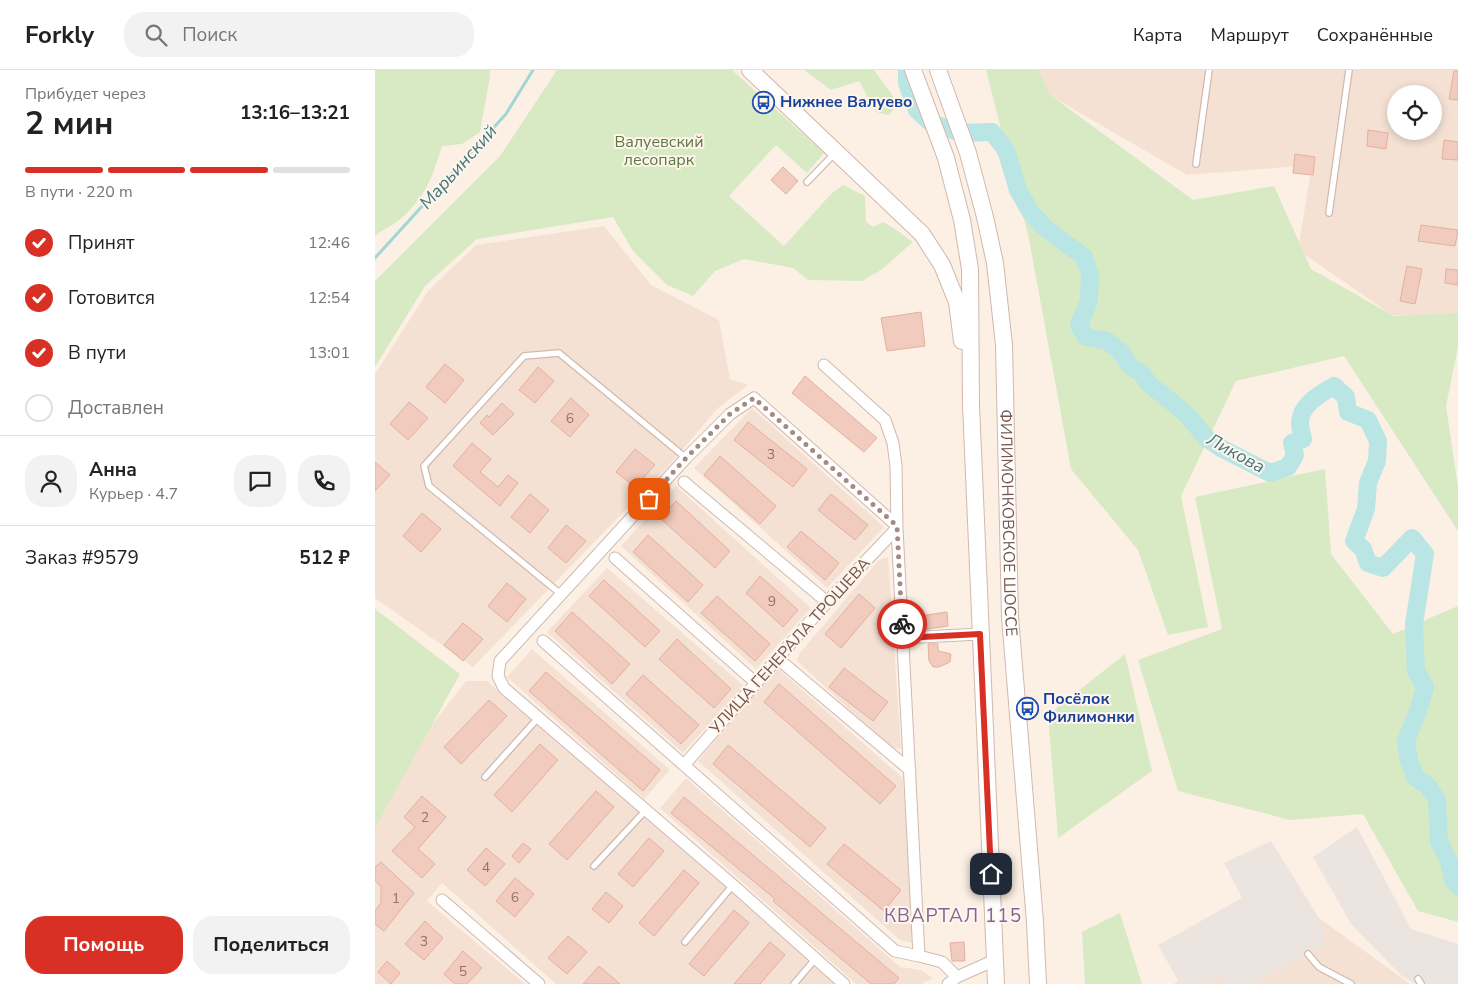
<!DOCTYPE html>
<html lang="ru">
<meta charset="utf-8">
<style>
body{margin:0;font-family:"Nunito Sans",sans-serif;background:#f2f2f2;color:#222;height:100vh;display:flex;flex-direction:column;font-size:19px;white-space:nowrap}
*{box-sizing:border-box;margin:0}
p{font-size:16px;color:#767676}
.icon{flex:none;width:28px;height:28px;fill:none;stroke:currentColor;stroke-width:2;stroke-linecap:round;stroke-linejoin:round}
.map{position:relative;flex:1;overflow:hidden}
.drawer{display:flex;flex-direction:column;background:#fff;width:375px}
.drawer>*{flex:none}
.controls{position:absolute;left:1012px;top:15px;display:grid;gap:10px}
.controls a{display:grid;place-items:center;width:55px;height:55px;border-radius:50%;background:#fff;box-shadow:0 2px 8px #0003;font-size:25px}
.pin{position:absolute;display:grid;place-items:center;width:42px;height:42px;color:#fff;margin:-21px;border-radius:10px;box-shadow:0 2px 8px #0006}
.courier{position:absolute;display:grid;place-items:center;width:50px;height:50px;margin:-25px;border:4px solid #d93025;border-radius:50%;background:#fff;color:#222;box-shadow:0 1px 6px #0007}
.headline em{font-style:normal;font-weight:700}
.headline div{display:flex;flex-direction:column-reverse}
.headline{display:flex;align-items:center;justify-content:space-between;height:85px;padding:0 25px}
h1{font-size:32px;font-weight:700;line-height:38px}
.bar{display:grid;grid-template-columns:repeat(4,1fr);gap:8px 5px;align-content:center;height:60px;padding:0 25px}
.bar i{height:6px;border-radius:4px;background:#e0e0e0}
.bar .selected{background:#d93025}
.bar p{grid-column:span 4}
.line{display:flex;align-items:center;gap:12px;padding:0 25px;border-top:1px solid #e0e0e0}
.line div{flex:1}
.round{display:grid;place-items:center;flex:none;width:52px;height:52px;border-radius:20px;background:#f2f2f2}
ol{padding:0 25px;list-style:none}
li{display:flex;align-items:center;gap:15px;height:55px}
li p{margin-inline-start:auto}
li .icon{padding:5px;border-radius:50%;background:#d93025;color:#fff;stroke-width:4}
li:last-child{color:#767676}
li i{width:28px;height:28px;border:2px solid #e0e0e0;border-radius:50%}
.cta{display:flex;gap:10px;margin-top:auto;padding:10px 25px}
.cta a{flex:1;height:58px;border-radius:20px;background:#d93025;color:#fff;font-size:20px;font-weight:700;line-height:58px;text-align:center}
.cta a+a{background:#f2f2f2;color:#222}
header{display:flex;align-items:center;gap:30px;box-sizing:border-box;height:70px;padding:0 25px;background:#fff;border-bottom:1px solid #e0e0e0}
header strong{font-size:24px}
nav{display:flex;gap:28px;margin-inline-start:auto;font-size:18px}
.search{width:350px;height:45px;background:#f2f2f2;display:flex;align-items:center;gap:12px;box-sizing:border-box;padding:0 18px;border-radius:20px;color:#767676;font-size:19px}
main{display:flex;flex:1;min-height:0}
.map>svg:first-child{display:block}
.residential{fill:#f4e1d4;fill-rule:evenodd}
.industrial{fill:#ece4df}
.green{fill:#d8eac4}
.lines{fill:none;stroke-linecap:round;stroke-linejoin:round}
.stream{stroke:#a0d6d7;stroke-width:3}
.river{stroke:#bae5e5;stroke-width:18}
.building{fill:#f1cbbd;stroke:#e4af9e}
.lane-casing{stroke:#d0b9af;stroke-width:8}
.street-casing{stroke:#d0b9af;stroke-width:13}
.secondary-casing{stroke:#d2b8ac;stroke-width:18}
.lane{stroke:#fff;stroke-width:5.5}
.street{stroke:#fff;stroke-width:11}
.secondary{stroke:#fff;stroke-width:16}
.done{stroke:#a48b81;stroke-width:5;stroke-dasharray:0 9}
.route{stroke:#d93025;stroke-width:6}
.labels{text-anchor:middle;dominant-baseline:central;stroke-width:4;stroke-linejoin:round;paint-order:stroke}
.number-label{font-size:14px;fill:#947268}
.transit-label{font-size:16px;font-weight:bold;fill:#164399;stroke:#fff5ec;text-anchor:start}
.park-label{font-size:16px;fill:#5a7a42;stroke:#fff5ec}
.street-label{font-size:16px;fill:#75544b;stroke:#fff5ec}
.water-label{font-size:18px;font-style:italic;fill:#3e787a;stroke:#fff5ec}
.quarter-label{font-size:19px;letter-spacing:1px;fill:#816698;stroke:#fff5ec}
</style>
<header>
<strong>Forkly</strong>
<div class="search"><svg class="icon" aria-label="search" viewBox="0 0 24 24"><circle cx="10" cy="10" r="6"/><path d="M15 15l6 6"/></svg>Поиск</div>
<nav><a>Карта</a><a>Маршрут</a><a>Сохранённые</a></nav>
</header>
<main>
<section class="drawer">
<div class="headline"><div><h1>2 мин</h1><p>Прибудет через</p></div><em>13:16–13:21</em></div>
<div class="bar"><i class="selected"></i><i class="selected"></i><i class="selected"></i><i></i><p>В пути · 220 m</p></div>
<ol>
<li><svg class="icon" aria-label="check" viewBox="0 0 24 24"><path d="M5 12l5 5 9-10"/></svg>Принят<p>12:46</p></li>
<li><svg class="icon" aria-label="check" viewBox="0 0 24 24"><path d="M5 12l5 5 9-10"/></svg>Готовится<p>12:54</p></li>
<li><svg class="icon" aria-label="check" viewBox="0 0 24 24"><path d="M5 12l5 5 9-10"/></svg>В пути<p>13:01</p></li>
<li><i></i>Доставлен</li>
</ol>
<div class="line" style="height:90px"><a class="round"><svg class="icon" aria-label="person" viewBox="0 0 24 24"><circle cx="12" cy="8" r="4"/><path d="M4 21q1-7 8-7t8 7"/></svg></a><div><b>Анна</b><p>Курьер · 4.7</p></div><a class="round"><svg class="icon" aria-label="chat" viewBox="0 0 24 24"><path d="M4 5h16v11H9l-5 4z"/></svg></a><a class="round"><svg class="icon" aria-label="phone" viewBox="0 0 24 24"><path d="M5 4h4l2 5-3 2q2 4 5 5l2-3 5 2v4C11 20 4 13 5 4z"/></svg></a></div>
<div class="line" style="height:65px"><div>Заказ #9579</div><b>512 ₽</b></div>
<div class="cta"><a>Помощь</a><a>Поделиться</a></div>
</section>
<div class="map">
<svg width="1083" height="914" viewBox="0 0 1083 914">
<rect width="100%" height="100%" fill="#fcf0e5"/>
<path class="residential" d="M642 0H1083V248L1017 245 923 180 937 95 812 105 638 4ZM1021 24H1059V61H1021Z
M229 156 276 215 344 250 355 309 373 315 343 338 298 391 98 597 0 528V304L53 221 101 175Z
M377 338 509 457 452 518 319 398Z
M301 416 436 538 381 599 246 476Z
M513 487 526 679 515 677 422 591 424 584 504 490Z
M232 498 369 616 308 683 172 562Z
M157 579 295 700 269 729 132 607Z
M401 597 528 708 538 873 525 870 323 691Z
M91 611H112L463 914H181L67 813 52 831 150 914H0V745L50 664Z
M311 708 525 897 546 900 558 908 546 914H481L285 738Z
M937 843 1035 914H798Z"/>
<path class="industrial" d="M982 757 1036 859 1083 874V914H1040L1027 906 976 854 938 787Z
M896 771 950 858 946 877 876 914H849L846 906 831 914H805L783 875 867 828 849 793Z"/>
<path class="green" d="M0 0H115V6L105 62 87 74 67 76C58 105 52 124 29 146 20 154 9 159 0 166Z
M182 0H357L449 83 432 103 401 75 354 126 409 176 456 124 468 115 490 126 491 152 498 157 508 152 520 159 538 172 506 200 487 211 433 210 418 198 369 189 340 201 318 226 292 215 258 181 238 147 102 169 50 216 0 297V211L125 86Z
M429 0H499L523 33 514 45 501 42 484 11 456 20Z
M611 0H664L674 24 818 130 899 116 936 199 1019 246 1083 243V277L1071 336 1083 417V461L969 286 861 311 806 426 833 557 793 565 763 480 696 399 654 169Z
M950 399 956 484 1018 564 1083 536V852L1043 841 988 744 915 750 803 721 763 590 847 559 820 427Z
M0 539 85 604 0 758Z
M750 584 777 701 683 768 673 645Z
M745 843 767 914H710L707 862Z"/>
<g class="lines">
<path class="stream" d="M0 188 131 44 158 0"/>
<path class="river" d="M532 0V13L542 40 556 53 587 63 617 62 631 80 643 120 655 141 669 157 709 187 715 205 714 231 704 255 711 267 732 271 746 282 755 296 766 303 774 314 803 337 816 349 830 367 846 378 895 403 913 397 920 385 917 373 928 369C927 364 925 358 925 353 925 335 945 324 959 316L971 327 973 342 993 350 1003 371 1002 391 993 413 991 439 979 471 988 479 993 493 1008 498 1037 468 1050 484 1039 554 1041 601 1050 617 1045 635 1031 671 1034 690 1040 707 1053 716 1062 730 1064 771 1074 792 1078 810 1083 816"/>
</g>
<path class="building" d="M1079 1H1083V30L1074 29Z
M993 60 1013 63 1011 79 992 76Z
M1069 70 1083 72V90L1067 89Z
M920 84 940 87 938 105 918 103Z
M408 97 423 111 411 124 396 110Z
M1046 155 1083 160 1080 176 1043 171Z
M1032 196 1047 199 1040 234 1025 231Z
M1071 199 1083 200V215L1070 213Z
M546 242 550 276 512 281 506 248Z
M70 294 89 310 70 333 51 317Z
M163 297 179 311 160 333 144 320Z
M430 306 502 368 489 382 417 323Z
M196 328 214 345 195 367 176 351Z
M34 332 53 348 33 370 15 354Z
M127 333 139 344 118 365 105 353 112 345 114 347Z
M373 352 432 399 418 417 359 370Z
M97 373 116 389 105 402 123 417 133 405 143 413 125 436 78 396Z
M260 379 280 395 260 417 241 402Z
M345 386 401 436 385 454 329 405Z
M0 392 15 405 0 421Z
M155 424 174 440 155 463 136 447Z
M456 424 493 455 480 470 443 440Z
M301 431 355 481 340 498 285 448Z
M47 443 66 459 46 482 28 466Z
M191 455 211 471 191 493 173 478Z
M426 461 464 493 450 510 412 477Z
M273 465 328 515 313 532 258 482Z
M385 506 423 540 408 557 371 523Z
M229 510 285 561 270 577 214 526Z
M132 513 151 529 132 552 113 536Z
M484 524 500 538 466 578 450 564Z
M342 526 395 574 380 591 326 543Z
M197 542 255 594 237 614 180 561Z
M572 542 573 556 552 559 551 545Z
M88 553 108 569 88 591 69 575Z
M302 569 356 619 339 638 284 589Z
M553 574H563V581L576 584 575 592 564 597H558L554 591Z
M469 598 513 632 498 651 454 617Z
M171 602 285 700 268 721 154 621Z
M268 605 324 655 306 674 251 624Z
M404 614 521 716 505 734 389 632Z
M114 630 132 646 86 694 69 677Z
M165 674 183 690 137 742 119 725Z
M353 675 451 758 435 777 338 694Z
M221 721 239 737 192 790 174 774Z
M47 726 71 747 43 779 60 794 47 808 17 781 40 757 29 747Z
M309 727 524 908 519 914H496L398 831 400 829 296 743Z
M274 768 289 781 258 817 243 804Z
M148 773 156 779 144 793 137 786Z
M469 774 526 820 509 841 452 794Z
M111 778 130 794 110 816 92 800Z
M6 792 39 823 9 861 0 854V841L6 833V817L0 810V797Z
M309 800 324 813 279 866 264 853Z
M140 808 159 824 140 847 121 831Z
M231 822 248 836 234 853 217 839Z
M359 840 374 853 329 906 314 894Z
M50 851 68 868 49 890 30 874Z
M193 866 212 882 192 904 173 888Z
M395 872 410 885 385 914H359Z
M589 872 590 891H577L575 873Z
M88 881 107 898 92 914H80L69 904Z
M12 891 25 903 16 914 3 902Z
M224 896 245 914H208Z"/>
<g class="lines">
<defs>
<path id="lane" d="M821 94 834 0
M432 112 459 84
M954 143 974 0
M187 525 54 416 49 396 149 286 184 283 311 388
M110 707 163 648
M219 796 271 740
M310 872 358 815
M933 884 944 897 976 914
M1043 909 1046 914
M419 914 441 888"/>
<path id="street" d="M449 295 510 350 518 373 521 396 522 458 544 886 567 892 582 907
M309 412 452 532
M240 488 381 613
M528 568 605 564
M168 571 520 881 544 886
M402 588 535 700
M310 694 452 532 522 458
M67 830 164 914
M469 914 358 815 129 618 123 606 125 591 311 388 355 344 379 328 522 456
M573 914 582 907 620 890"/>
<g id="secondary">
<path d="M375 0 547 164 567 195 582 232 587 271"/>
<path d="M538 0 571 88 587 150 595 199 596 335 621 914"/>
<path id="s1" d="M563 0 593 83 610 147 620 193 629 275 635 547 660 852 663 914"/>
</g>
</defs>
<use href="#lane" class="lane-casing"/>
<use href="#street" class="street-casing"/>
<use href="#secondary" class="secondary-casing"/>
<use href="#lane" class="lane"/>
<use href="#street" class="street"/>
<use href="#secondary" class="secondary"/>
</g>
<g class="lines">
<path class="done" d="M274 429 311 388 355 344 379 328 522 456 527 554"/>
<path class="route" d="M527 554 528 568 605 564 616 804"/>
</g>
<defs>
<symbol id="bus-ring" viewBox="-11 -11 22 22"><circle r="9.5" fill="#fff5ec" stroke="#1a4fb4" stroke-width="1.5"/><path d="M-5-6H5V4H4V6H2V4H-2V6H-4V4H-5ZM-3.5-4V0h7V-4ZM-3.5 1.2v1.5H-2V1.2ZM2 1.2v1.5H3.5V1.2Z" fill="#1a4fb4"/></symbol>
</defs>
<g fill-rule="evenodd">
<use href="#bus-ring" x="376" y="20" width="25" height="25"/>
<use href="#bus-ring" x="640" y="626" width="25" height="25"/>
</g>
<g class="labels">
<g class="number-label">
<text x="195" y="348">6</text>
<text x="396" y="384">3</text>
<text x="397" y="531">9</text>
<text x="50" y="747">2</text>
<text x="111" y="797">4</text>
<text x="140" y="827">6</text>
<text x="21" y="828">1</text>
<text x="49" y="871">3</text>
<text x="88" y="901">5</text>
</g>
<g class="transit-label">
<text x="405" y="32">Нижнее Валуево</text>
<text x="668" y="629">Посёлок<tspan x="668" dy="18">Филимонки</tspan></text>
</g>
<g class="park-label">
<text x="284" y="72">Валуевский<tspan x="284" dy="18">лесопарк</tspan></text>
</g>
<g class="street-label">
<text stroke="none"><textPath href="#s1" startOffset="462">ФИЛИМОНКОВСКОЕ ШОССЕ</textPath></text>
<text transform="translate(415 576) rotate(-48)">УЛИЦА ГЕНЕРАЛА ТРОШЕВА</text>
</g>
<g class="water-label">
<text transform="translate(83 97) rotate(-48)">Марьинский</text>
<text transform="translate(861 383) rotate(29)">Ликова</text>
</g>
<g class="quarter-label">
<text x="578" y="846">КВАРТАЛ 115</text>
</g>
</g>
</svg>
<div class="controls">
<a><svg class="icon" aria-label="locate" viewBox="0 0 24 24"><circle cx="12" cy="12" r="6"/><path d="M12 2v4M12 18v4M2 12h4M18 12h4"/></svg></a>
</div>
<div class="pin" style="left:274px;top:429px;background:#ea580c"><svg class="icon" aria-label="bag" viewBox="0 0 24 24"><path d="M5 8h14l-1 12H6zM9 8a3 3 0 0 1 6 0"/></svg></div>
<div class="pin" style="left:616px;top:804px;background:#1f2937"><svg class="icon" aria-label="home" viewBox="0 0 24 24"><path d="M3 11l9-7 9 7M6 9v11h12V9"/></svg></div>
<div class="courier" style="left:527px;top:554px"><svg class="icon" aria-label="bike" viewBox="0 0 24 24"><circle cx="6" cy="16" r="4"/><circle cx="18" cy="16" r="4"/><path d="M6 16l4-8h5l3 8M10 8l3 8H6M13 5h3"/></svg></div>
</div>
</main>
